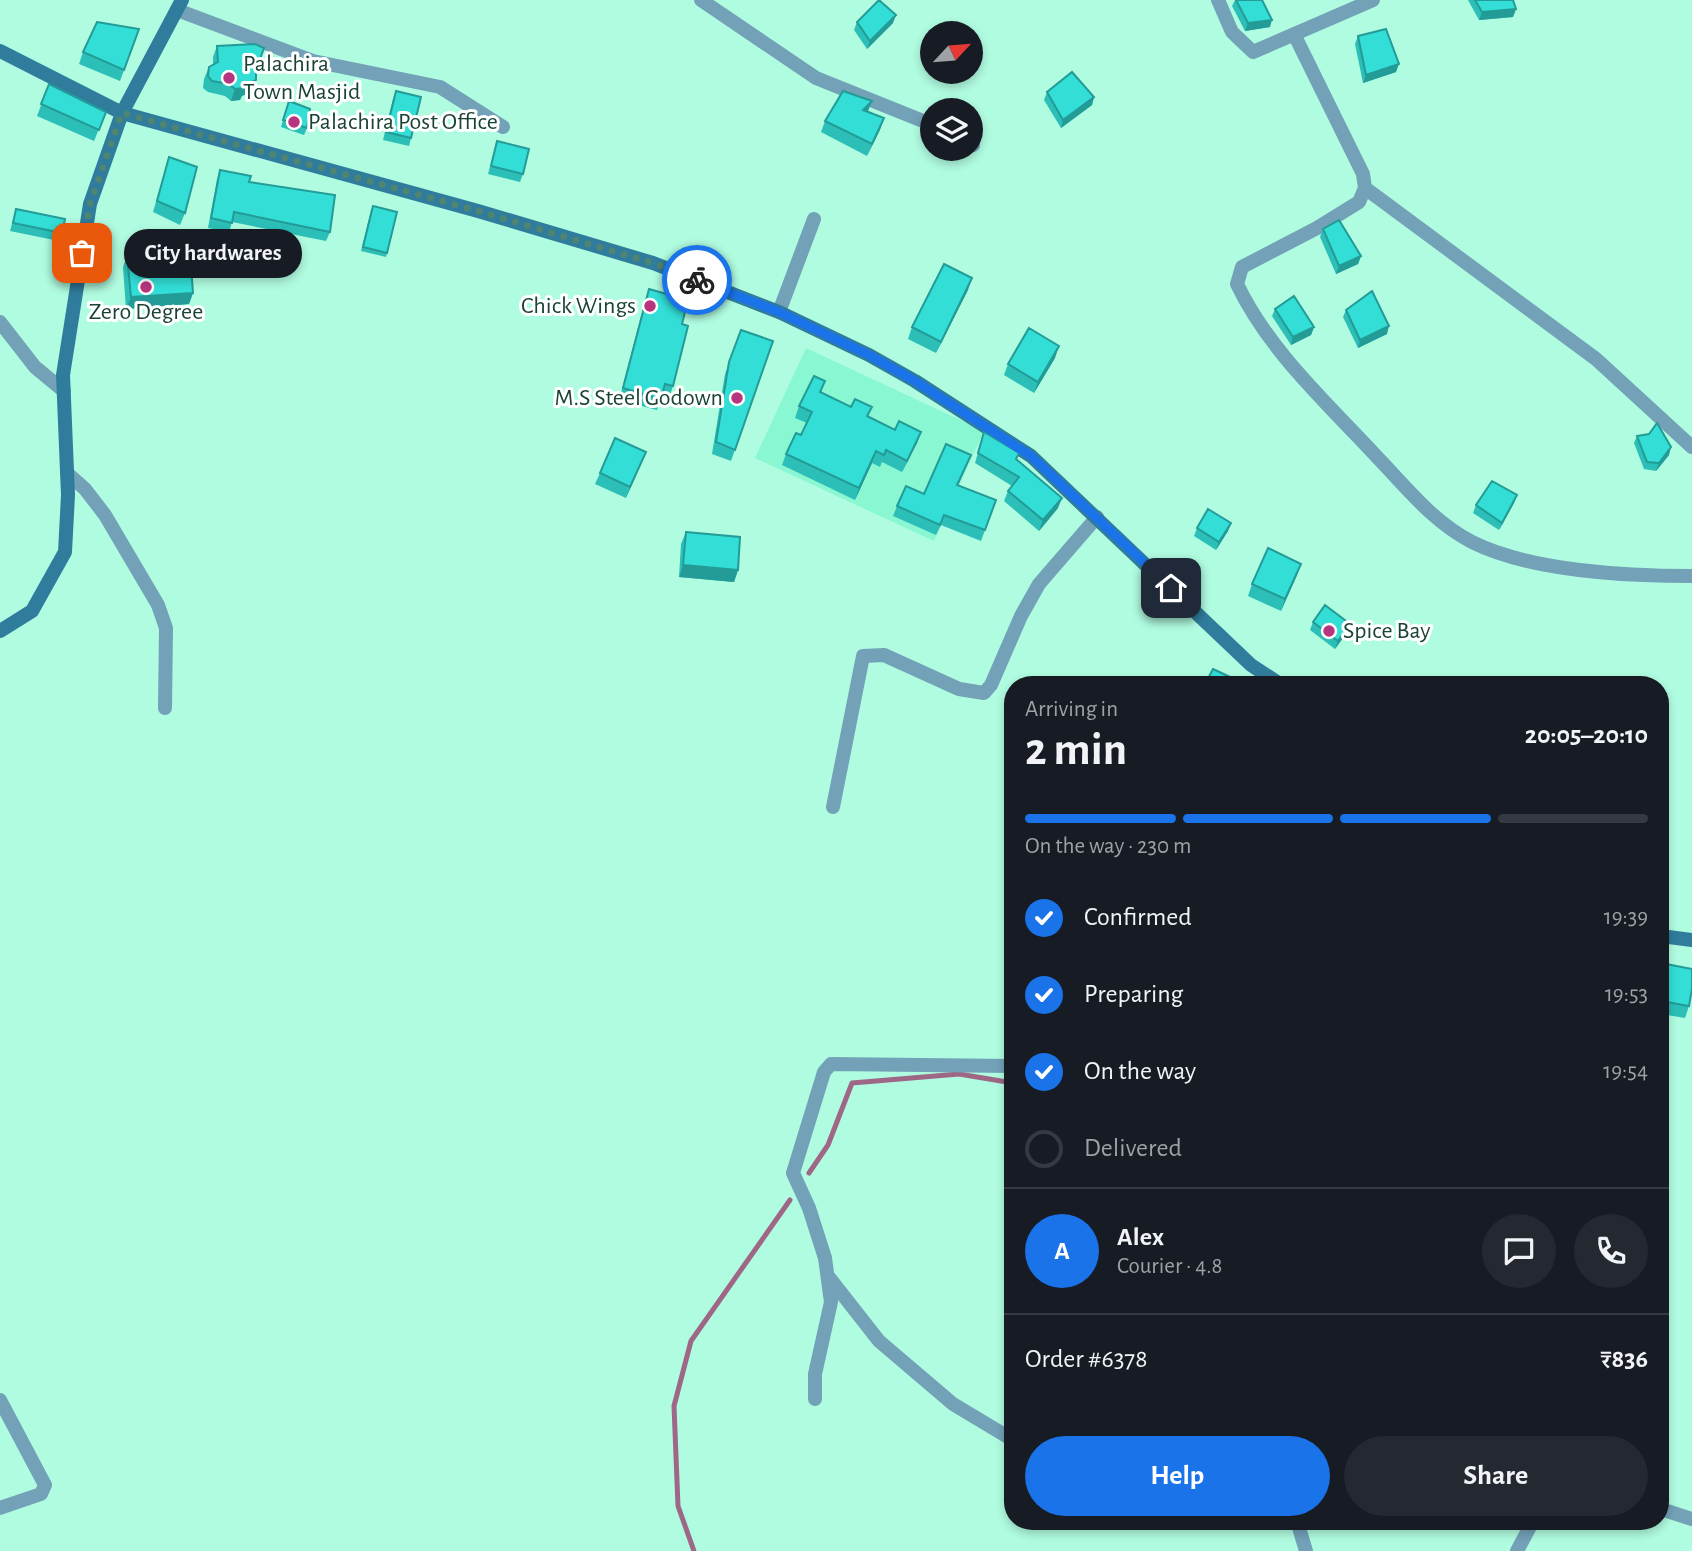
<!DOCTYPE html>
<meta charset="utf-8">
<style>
body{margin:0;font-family:"Alegreya Sans",sans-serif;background:#242831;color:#f1f3f6;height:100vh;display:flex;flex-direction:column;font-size:26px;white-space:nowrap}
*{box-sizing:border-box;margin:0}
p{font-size:23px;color:#9ea1a6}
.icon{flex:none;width:38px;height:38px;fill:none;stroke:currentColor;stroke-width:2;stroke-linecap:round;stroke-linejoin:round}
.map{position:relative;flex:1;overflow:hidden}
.sheet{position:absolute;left:1004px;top:676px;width:665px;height:854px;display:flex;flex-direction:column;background:#171b24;border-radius:28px;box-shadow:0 4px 10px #0003}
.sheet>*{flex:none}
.needle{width:46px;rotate:64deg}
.controls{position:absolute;left:920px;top:21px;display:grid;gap:14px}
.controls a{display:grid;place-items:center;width:63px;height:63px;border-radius:50%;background:#171b24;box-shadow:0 4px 10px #0003;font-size:35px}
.pin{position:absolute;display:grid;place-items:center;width:60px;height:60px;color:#fff;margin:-30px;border-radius:14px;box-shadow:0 4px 10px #0006}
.courier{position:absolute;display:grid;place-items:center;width:70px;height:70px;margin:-35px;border:5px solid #1a73e8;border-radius:50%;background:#fff;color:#222;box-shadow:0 2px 9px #0007}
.bubble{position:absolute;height:49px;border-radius:24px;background:#171b24;box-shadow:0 4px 10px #0003;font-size:23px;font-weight:700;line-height:49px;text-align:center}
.summary em{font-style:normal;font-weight:700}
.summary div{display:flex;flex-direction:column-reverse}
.summary{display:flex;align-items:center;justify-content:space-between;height:119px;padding:0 21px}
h1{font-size:46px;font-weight:700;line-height:52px}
.bar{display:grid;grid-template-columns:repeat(4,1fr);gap:10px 7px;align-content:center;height:84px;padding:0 21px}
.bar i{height:9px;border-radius:5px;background:#363941}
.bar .current{background:#1a73e8}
.bar p{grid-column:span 4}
.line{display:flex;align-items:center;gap:18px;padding:0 21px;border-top:2px solid #363941}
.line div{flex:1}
.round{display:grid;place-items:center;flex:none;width:74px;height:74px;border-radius:37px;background:#242831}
ol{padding:0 21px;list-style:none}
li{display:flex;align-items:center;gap:21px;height:77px}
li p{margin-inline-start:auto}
li .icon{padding:7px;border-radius:50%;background:#1a73e8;color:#fff;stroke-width:4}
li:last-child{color:#9ea1a6}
li i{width:38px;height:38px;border:4px solid #363941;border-radius:50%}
.button{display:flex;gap:14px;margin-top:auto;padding:14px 21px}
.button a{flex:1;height:80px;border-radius:42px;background:#1a73e8;color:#fff;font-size:28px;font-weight:700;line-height:80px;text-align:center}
.button a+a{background:#242831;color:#f1f3f6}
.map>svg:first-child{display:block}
.built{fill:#8af7d3}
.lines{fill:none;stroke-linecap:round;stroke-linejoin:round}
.stream{stroke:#9e6785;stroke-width:5}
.street{stroke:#73a1b7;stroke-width:14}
.secondary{stroke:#307c9d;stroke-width:14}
.wall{fill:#2bbfb8}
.shaded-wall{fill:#239b96}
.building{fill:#32ded6;stroke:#239b96;stroke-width:2}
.done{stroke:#4e8472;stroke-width:7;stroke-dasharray:0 12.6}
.route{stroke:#1a73e8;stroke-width:9}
.poi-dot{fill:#b7357e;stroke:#fff;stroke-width:2.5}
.labels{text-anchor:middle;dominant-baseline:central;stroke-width:6;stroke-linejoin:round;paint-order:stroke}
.poi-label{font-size:24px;fill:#1a4337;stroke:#fff;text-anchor:start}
</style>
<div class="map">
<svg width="1692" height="1551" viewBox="0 0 1692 1551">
<rect width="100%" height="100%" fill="#b0fce1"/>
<path class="built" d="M806 348 984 431 934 541 755 458Z"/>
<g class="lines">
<path class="stream" d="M809 1173 828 1145 852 1083 959 1074 1013 1083
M694 1551 678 1506 674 1406 691 1341 790 1200"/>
<path class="street" d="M701 0 816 78 933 125
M1218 0 1232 32 1253 52 1373 0
M177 10 313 61 440 87 503 127
M1294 34 1363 174 1365 188 1359 202 1317 228 1242 267 1237 284C1269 351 1327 403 1377 457 1407 488 1433 522 1472 542 1530 571 1628 576 1692 576
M971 144 973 145
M1365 188 1596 359 1692 447
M779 312 814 219
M0 322 35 367 64 391
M67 473 85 489 105 515 158 605 166 628 165 708
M833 807 863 656 884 655 959 689 984 693 991 685 1021 616 1039 584 1097 517
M828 1276 879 1341 953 1404 1013 1440
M815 1399V1374L831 1302 825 1258 809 1208 793 1173 824 1072 831 1064 1013 1066
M0 1400 45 1485 41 1494 0 1508
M1661 1509 1692 1519
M1297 1521 1306 1551
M1517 1551 1533 1521"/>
<path class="secondary" d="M0 51 122 113 478 211 653 263 779 312 869 355 915 381 1031 456 1251 665 1280 684
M0 631 32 611 65 552 68 495 63 375 90 204 122 113 182 0
M1661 936 1692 940"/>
</g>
<path class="wall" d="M1235 0H1262L1270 27 1245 31 1232 6Z
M1468 0H1513L1516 9 1513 17 1479 20Z
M857 22 893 23 867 49 854 30Z
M139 29 120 81 79 64 83 52Z
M1358 36 1396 72 1363 83 1355 44Z
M217 46 256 70 252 91 242 96 240 100 231 101 225 96 208 92 203 88 204 79 209 67 213 64V57Z
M49 84 106 112 94 141 37 116Z
M396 91 411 138 409 146 383 140 393 99Z
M1047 92 1094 97 1092 105 1061 128 1044 100Z
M289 101 307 128 304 135 281 127Z
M872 101 868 111 884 118 867 156 821 132 825 121Z
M497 141 523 174 520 182 488 174Z
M169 157 185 213 180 225 153 212Z
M220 170 249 182 330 232 326 241 232 222 229 232 208 228 217 179Z
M16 209 62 233 59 241 10 231Z
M371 210 387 253 386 257 361 251Z
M1323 229 1361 256 1358 264 1336 274 1320 237Z
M127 255 193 293 189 304 126 309 123 267Z
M649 289 682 324 673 386 669 398 662 396 657 410 619 400 645 301Z
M968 290 936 353 908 339 912 327Z
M1275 309 1314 327 1311 335 1291 345 1272 316Z
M1346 310 1387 334 1358 348 1343 317Z
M741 330 773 341 731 461 712 454 725 374Z
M1055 358 1034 393 1004 375 1008 364Z
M825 381 821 392 851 407H872L868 417 895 430 921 432 917 443 902 472 882 462 880 467 872 463 855 500 782 465 786 454 801 435 807 423 795 418 799 406Z
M984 432 1017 460 1058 508 1039 531 1004 501 1008 491 1012 486 975 463Z
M1637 436 1669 455 1656 471 1644 469 1634 443Z
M641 464 626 498 595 484 600 473Z
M967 465 958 486 996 500 981 541 941 525 936 535 893 516 897 506 924 494Z
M1514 503 1499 530 1473 513 1476 505Z
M1231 523 1228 531 1216 550 1194 536 1197 528Z
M686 532 738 570 734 582 679 577 681 544Z
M1297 575 1281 611 1248 596 1252 584Z
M1313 622 1348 631 1335 649 1310 630Z
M1661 963 1689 1006 1685 1018 1661 1014Z"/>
<path class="shaded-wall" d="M1516 9 1513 17 1479 20 1482 12Z
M896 15 893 23 867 49 870 41Z
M1272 20 1270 27 1245 31 1248 23Z
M1399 64 1396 72 1363 83 1366 75Z
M256 80 252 91 242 96 246 85Z
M245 88 240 100 231 101 235 89Z
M1094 97 1092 105 1061 128 1063 120Z
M872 101 867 113 863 110Z
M884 118 880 130 867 156 872 144Z
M1361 256 1358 264 1336 274 1339 266Z
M972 278 968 290 936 353 941 342Z
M193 293 189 304 126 309 131 297Z
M1389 326 1387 334 1358 348 1360 340Z
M1314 327 1311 335 1291 345 1293 337Z
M1059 346 1055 358 1034 393 1038 382Z
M921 432 917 443 902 472 907 461Z
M1671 447 1669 455 1656 471 1659 463Z
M876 451 872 463 855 500 859 488Z
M646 452 641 464 626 498 630 487Z
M1517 495 1514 503 1499 530 1502 523Z
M1062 498 1058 508 1039 531 1043 520Z
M1231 523 1228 531 1216 550 1219 542Z
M1301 564 1297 575 1281 611 1285 599Z
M683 565 738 570 734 582 679 577Z
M1350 624 1348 631 1335 649 1338 641Z"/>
<path class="building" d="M879 0 896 15 870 41 857 22Z
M1236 0H1262L1272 20 1248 23Z
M1475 0H1513L1516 9 1482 12Z
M97 22 139 29 124 70 83 52Z
M1386 29 1399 64 1366 75 1358 36Z
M255 44 264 48 256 70V80L246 85 245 88 235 89 229 84 212 81 208 76 209 67 218 62 217 46Z
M1072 72 1094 97 1063 120 1047 92Z
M49 84 106 112 99 130 41 104Z
M396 91 421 97 411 138 386 132Z
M843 91 872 101 863 110 884 118 872 144 825 121Z
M289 101 310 109 307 128 283 120Z
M497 141 529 149 523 174 491 166Z
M169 157 197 167 185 213 157 201Z
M220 170 251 176 249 182 335 195 330 232 234 212 232 223 211 218Z
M373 206 397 212 387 253 363 247Z
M16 209 65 219 62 233 13 223Z
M1339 220 1361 256 1339 266 1323 229Z
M190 251 193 293 131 297 127 255Z
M944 264 972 278 941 342 912 327Z
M649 289 688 300 682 324 688 326 673 386 665 384 661 399 623 388Z
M1372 291 1389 326 1360 340 1346 310Z
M1294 296 1314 327 1293 337 1275 309Z
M1029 328 1059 346 1038 382 1008 364Z
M741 330 773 341 735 450 716 442 729 362Z
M814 376 825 381 820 392 851 407 855 399 872 407 867 416 895 430 899 421 921 432 907 461 886 450 884 455 876 451 859 488 786 454 796 433 801 435 812 412 799 406Z
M1657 423 1671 447 1659 463 1647 462 1637 436 1649 434Z
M984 432 1019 453 1016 459 1062 498 1043 520 1008 491 1019 477 978 453Z
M615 438 646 452 630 487 600 473Z
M946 444 971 455 957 485 996 500 985 530 944 515 940 525 897 506 906 486 924 494Z
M1492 481 1517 495 1502 523 1476 505Z
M1208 509 1231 523 1219 542 1197 528Z
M686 532 740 537 738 570 683 565Z
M1268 548 1301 564 1285 599 1252 584Z
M1325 605 1350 624 1338 641 1313 622Z
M1213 669 1241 682 1240 684H1205Z
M1661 963 1692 969V989L1689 1006 1661 1001Z"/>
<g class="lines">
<path class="done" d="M82 253 90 204 122 113 478 211 653 263 697 280"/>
<path class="route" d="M697 280 779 312 869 355 915 381 1031 456 1171 588"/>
</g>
<g class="poi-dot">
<circle cx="229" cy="78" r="7"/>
<circle cx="294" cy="122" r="7"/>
<circle cx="146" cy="287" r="7"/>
<circle cx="650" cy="306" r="7"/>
<circle cx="737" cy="398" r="7"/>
<circle cx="1329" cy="631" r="7"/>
</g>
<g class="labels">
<g class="poi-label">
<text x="243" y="64">Palachira<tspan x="243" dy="28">Town Masjid</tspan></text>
<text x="308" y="122">Palachira Post Office</text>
<text x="636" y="306" text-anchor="end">Chick Wings</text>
<text x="146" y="312" text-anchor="middle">Zero Degree</text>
<text x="723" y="398" text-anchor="end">M.S Steel Godown</text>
<text x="1343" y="631">Spice Bay</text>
</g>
</g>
</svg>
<div class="controls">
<a><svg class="needle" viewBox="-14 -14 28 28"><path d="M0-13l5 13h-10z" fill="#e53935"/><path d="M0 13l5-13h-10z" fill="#9ea1a6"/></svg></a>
<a><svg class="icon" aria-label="layers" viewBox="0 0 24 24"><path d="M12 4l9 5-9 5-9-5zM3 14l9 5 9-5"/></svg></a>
</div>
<div class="pin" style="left:82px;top:253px;background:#ea580c"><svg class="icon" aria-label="bag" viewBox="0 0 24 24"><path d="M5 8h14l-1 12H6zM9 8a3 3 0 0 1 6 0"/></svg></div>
<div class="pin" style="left:1171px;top:588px;background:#1f2937"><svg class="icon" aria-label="home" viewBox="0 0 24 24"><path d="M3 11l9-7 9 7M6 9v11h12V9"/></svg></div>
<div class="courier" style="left:697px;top:280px"><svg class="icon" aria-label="bike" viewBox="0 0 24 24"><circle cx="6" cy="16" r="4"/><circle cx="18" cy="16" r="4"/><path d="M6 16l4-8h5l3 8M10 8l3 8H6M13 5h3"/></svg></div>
<div class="bubble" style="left:124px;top:229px;width:178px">City hardwares</div>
<section class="sheet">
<div class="summary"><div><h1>2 min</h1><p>Arriving in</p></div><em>20:05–20:10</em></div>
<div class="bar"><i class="current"></i><i class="current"></i><i class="current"></i><i></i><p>On the way · 230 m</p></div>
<ol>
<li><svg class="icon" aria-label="check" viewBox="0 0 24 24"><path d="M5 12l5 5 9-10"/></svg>Confirmed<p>19:39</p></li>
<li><svg class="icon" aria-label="check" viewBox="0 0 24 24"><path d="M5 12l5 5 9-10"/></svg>Preparing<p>19:53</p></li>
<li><svg class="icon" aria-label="check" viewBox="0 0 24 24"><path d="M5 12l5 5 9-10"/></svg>On the way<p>19:54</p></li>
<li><i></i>Delivered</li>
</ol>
<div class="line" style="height:126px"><b class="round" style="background:#1a73e8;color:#fff">A</b><div><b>Alex</b><p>Courier · 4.8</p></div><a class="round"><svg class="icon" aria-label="chat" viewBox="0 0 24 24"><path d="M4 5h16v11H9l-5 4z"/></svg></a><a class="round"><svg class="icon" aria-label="phone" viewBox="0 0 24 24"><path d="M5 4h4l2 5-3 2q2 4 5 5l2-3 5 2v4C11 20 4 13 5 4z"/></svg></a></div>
<div class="line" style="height:91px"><div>Order #6378</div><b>₹836</b></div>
<div class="button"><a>Help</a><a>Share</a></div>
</section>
</div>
